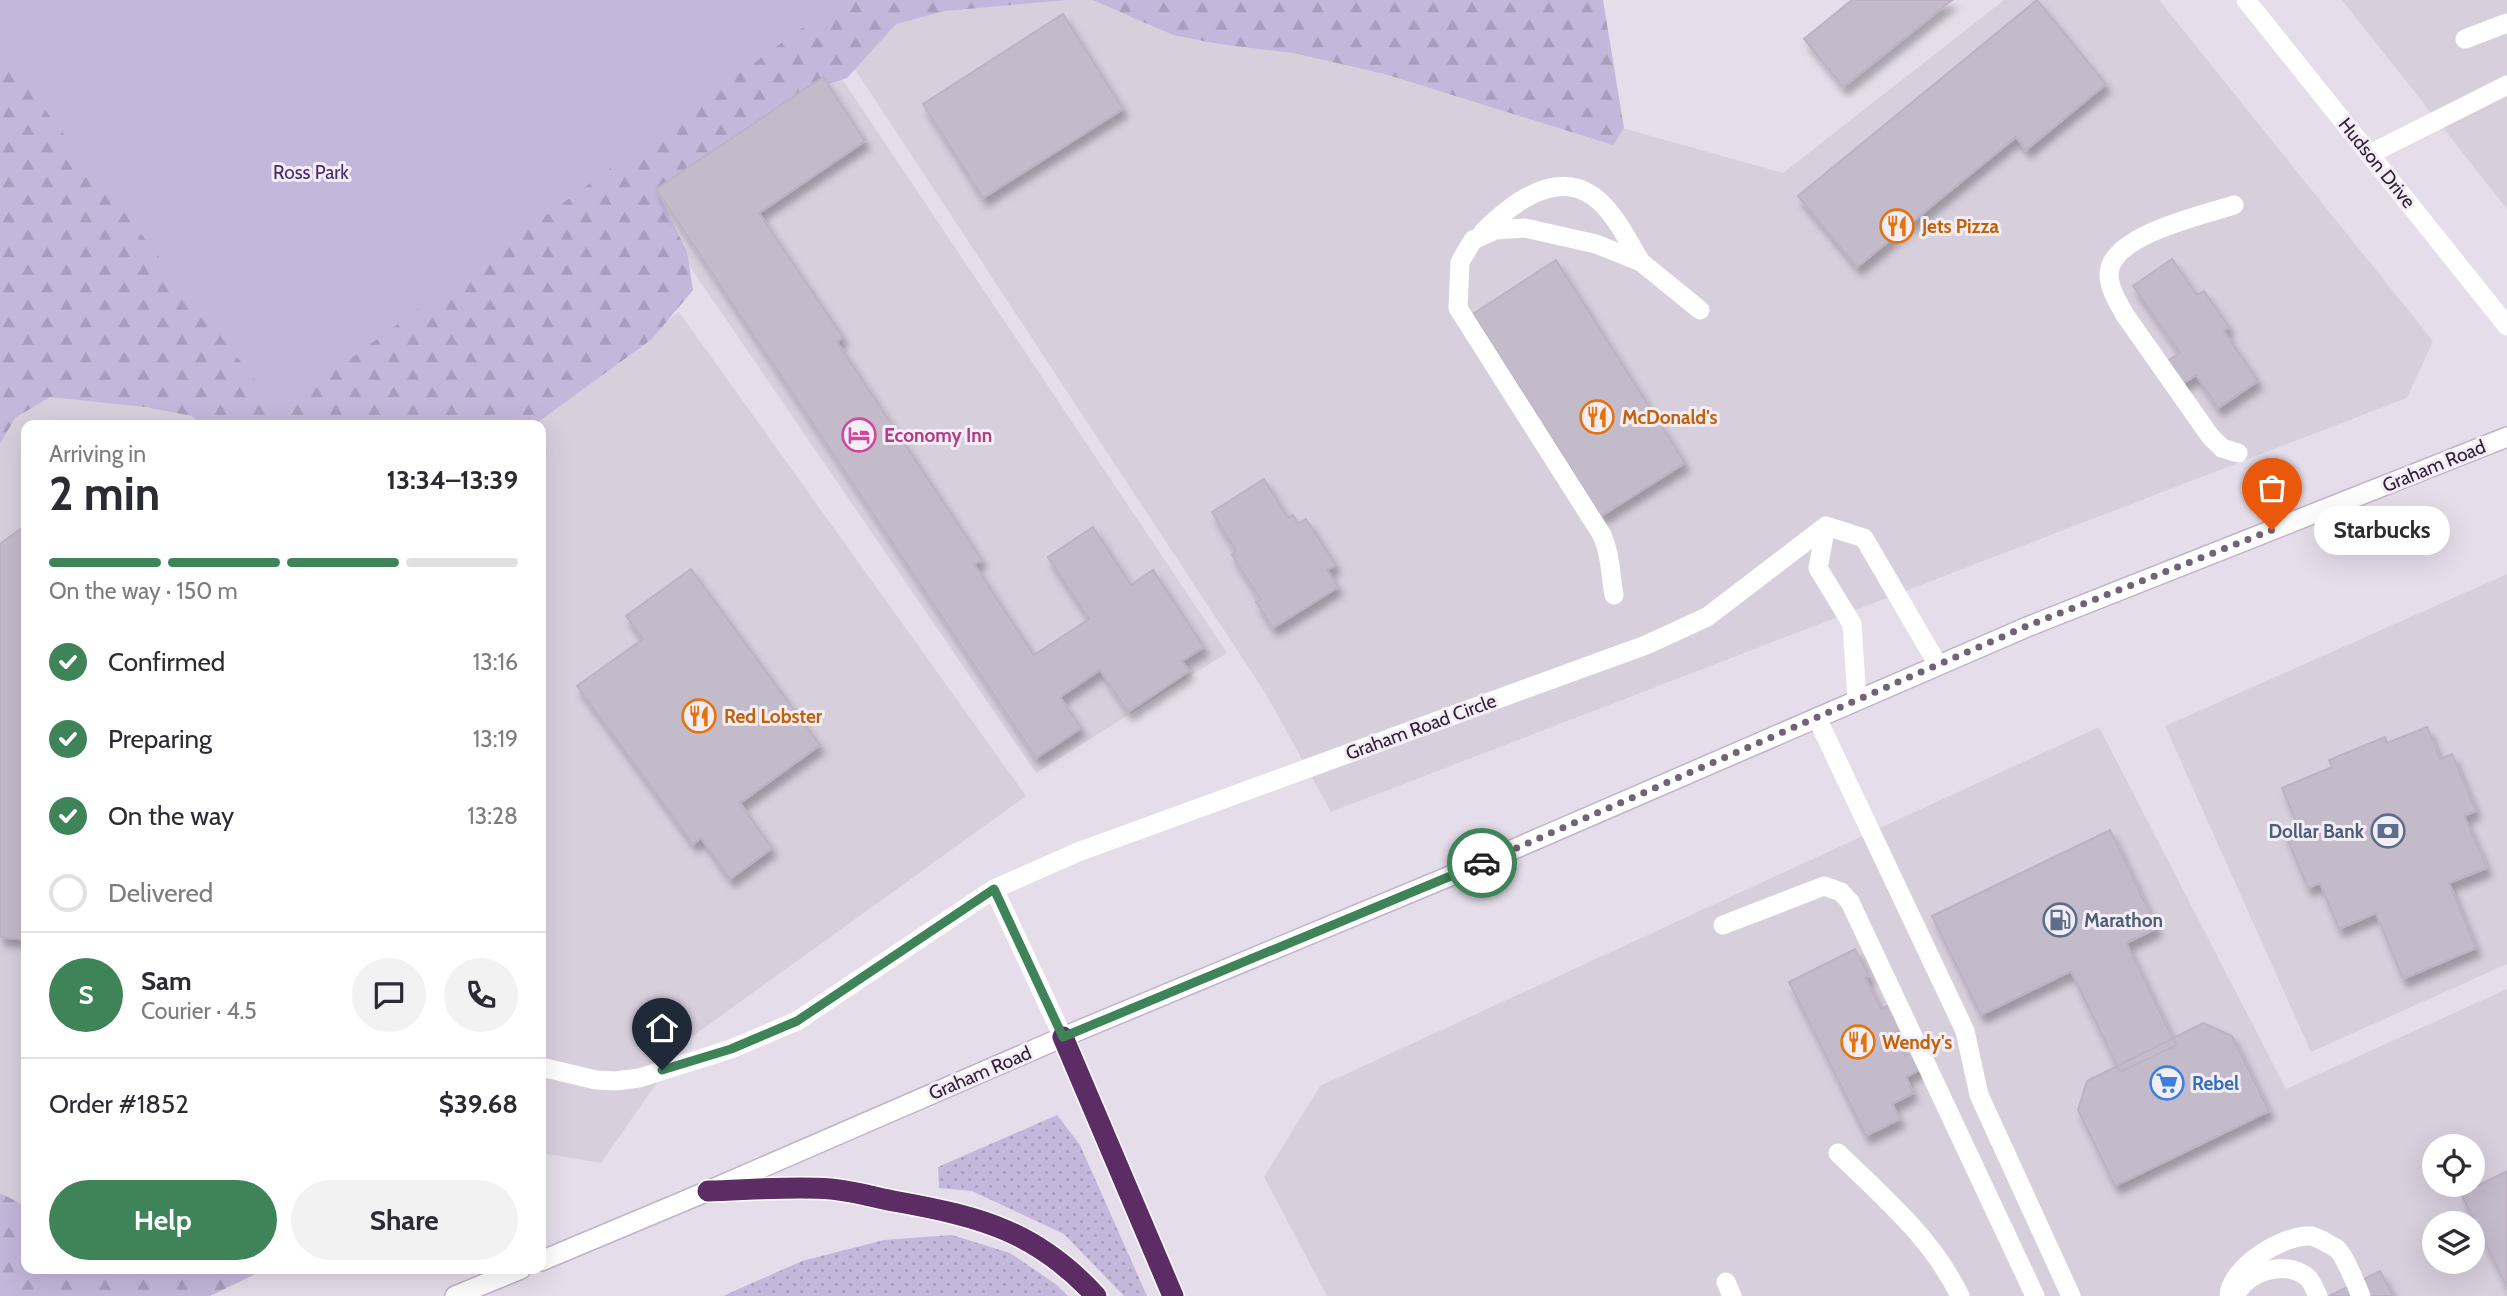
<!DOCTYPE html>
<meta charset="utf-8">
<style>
body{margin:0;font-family:Cabin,sans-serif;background:#f2f2f3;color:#2b2b33;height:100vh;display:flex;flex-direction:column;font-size:26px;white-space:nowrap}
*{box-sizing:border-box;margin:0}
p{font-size:23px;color:#7c7c81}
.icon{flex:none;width:38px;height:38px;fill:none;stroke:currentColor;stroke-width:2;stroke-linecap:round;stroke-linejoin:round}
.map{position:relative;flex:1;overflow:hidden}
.side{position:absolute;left:21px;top:420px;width:525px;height:854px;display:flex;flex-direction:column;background:#fff;border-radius:14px;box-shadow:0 7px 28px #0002}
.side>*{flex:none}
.buttons{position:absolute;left:2422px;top:1134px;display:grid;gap:14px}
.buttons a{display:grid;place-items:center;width:63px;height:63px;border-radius:50%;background:#fff;box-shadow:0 7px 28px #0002;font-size:35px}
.pin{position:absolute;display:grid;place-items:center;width:60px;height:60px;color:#fff;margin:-72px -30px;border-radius:50% 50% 50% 0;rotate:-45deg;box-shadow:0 0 7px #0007}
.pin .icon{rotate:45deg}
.courier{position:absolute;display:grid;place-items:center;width:70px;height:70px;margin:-35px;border:5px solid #3e8458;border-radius:50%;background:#fff;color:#222;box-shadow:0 2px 9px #0007}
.bubble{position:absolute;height:49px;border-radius:24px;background:#fff;box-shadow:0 7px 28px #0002;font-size:23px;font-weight:800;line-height:49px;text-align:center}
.head em{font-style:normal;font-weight:800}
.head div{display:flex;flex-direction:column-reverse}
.head{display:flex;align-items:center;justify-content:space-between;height:119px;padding:0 28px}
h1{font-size:46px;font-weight:800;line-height:52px}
.bar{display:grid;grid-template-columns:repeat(4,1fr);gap:10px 7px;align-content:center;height:84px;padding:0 28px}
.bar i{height:9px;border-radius:5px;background:#e1e1e2}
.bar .active{background:#3e8458}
.bar p{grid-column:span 4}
.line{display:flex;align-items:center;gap:18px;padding:0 28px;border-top:2px solid #e1e1e2}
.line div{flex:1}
.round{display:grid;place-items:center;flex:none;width:74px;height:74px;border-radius:37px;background:#f2f2f3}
ol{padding:0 28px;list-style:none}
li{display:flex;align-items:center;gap:21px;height:77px}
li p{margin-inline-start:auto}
li .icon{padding:7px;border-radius:50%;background:#3e8458;color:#fff;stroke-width:4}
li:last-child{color:#7c7c81}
li i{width:38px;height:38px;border:4px solid #e1e1e2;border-radius:50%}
.button{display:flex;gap:14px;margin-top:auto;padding:14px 28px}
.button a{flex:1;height:80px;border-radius:42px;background:#3e8458;color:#fff;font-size:28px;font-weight:800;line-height:80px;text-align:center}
.button a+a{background:#f2f2f3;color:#2b2b33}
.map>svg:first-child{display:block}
.built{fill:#d8cfdd;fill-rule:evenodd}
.grass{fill:url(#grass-dots)}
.forest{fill:url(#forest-firs)}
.park{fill:#c3b7db}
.building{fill:#c4bbca;stroke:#bdb1c3;stroke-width:2;filter:url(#shadow)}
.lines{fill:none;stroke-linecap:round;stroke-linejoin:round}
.secondary-casing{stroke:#c2b2c9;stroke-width:22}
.motorway-casing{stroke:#fff;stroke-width:24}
.service{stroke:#fff;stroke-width:19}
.minor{stroke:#fff;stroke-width:19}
.tertiary{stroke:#fff;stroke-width:19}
.secondary{stroke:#fff;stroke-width:19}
.motorway{stroke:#5c2c65;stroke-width:21}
.done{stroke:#726277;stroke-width:7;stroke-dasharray:0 12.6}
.route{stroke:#3e8458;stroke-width:9}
.labels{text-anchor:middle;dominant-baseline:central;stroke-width:6;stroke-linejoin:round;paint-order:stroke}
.street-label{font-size:19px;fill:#342039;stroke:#f3eef6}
.park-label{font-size:19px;fill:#492b6f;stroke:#f3eef6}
.food-label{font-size:19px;font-weight:bold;fill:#c56008;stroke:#f3eef6;text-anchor:start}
.hotel-label{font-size:19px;font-weight:bold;fill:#b23c85;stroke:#f3eef6;text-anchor:start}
.service-label{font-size:19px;font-weight:bold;fill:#4e5e75;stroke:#f3eef6;text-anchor:end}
.shop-label{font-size:19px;font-weight:bold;fill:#366cbe;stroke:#f3eef6;text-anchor:start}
</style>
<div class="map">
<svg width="2507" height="1296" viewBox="0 0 2507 1296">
<defs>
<pattern id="grass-dots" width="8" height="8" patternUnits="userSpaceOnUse" patternTransform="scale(1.75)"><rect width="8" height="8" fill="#c3b7db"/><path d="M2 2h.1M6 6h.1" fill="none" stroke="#a89dbd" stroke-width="1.8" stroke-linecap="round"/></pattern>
<pattern id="forest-firs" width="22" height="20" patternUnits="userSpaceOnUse" patternTransform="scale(1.75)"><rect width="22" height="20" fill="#c3b7db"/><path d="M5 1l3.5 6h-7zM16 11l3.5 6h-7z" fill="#a89dbd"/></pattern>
<filter id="shadow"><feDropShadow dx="4.5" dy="8" stdDeviation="3.5" flood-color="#0004"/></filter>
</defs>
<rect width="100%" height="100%" fill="#e5deea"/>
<path class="built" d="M902 0H1168L1783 173 2004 0H2159L2433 341 2407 398 1331 812 1266 694 837 42Z
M2342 0H2507V209Z
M0 52 290 425H26V1206L0 1193Z
M826 55 1227 653 1036 773 632 182Z
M679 312 1026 796 686 1041 601 1163 541 1153V425H521Z
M2507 574V964L2311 1052 2165 726Z
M2099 727 2286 1089 2507 989V1296H1327L1264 1177 1320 1086ZM2434 1146H2473V1185H2434ZM2434 1223H2473V1262H2434Z"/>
<path class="grass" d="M1057 1115 1080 1145 1147 1296H1124L1064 1234 972 1191 939 1188 938 1167Z
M952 1235 1010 1253 1057 1285 1068 1296H723L802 1261 884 1240Z"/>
<path class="forest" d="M0 0H1067L945 11 896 24 847 78 802 92 656 189 687 252 693 290 652 339 534 425H201L192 416 145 407 50 397 15 418 0 444Z
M1093 0H1603L1624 128 1613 145 1385 74 1293 53 1219 44 1173 35Z
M0 1193 26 1206V1269H266L210 1296H0Z"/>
<path class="park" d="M0 0H840L279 411 0 52Z"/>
<path class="building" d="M1852 0H1952L1843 87 1804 39Z
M2037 0 2106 84 2026 150 2016 137 1857 267 1798 196Z
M1063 14 1123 109 983 198 923 104Z
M823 77 865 141 759 213 843 337 837 342 982 560 974 564 1034 655 1089 619 1048 557 1093 527 1131 585 1153 570 1204 647 1182 661 1189 671 1128 712 1100 670 1060 697 1081 728 1036 758 656 189Z
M2172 259 2197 295 2204 291 2229 327 2224 331 2258 381 2218 408 2196 375 2179 386 2164 363 2180 353 2133 286Z
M1556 260 1685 463 1601 516 1473 314Z
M1264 479 1288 518 1293 515 1298 524 1306 519 1336 565 1327 570 1338 587 1273 628 1256 602 1261 600 1232 555 1236 551 1212 512Z
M26 525V940L0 937V544Z
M691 569 820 745 740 803 772 848 730 879 701 838 693 844 577 686 643 639 626 616Z
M2427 727 2440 759 2452 754 2476 811 2464 816 2487 868 2449 883 2476 948 2403 979 2376 913 2339 929 2320 883 2308 888 2283 829 2297 824 2282 788 2332 767 2329 760 2385 737 2387 743Z
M2110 830 2157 928 2126 943 2176 1045 2120 1072 2071 971 1981 1015 1932 916Z
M1855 949 1869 976 1865 978 1881 1009 1890 1005 1902 1029 1893 1033 1905 1056 1916 1051 1924 1067 1906 1077 1913 1093 1892 1104 1900 1119 1866 1136 1789 982Z
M2203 1023 2232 1036 2269 1111 2115 1186 2078 1110 2087 1081Z
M2507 1171V1287L2461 1194Z
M2380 1271 2393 1296H2329Z"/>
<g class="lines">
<defs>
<path id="secondary" d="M541 1261 708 1191 1063 1037 1491 859 2027 627 2507 437
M455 1296 521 1269"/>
<path id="motorway" d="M1063 1037 1173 1296
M708 1191C747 1190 793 1186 831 1189 853 1191 877 1198 899 1202 982 1217 1037 1232 1096 1296"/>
</defs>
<use href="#secondary" class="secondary-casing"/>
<use href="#motorway" class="motorway-casing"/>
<path class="service" d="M2465 39 2507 23
M2370 154 2507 85
M2234 205C2203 215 2110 235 2109 274 2109 289 2118 302 2125 315L2210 436 2222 448 2238 453
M1483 232C1510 205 1555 169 1593 196 1614 211 1628 241 1641 262
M1826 526 1864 538 1938 665
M1826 526 1818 568 1852 624 1857 700
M1614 595C1610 573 1611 556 1602 535L1458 308 1460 262 1473 240 1495 230 1525 228 1596 244 1641 262 1700 310
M1817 718 1965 1031 1979 1095 2071 1296
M1723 925 1824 886 1841 892 1850 902 2035 1296
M541 1067 596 1080 616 1081 639 1078 731 1049 797 1021 994 889 1078 852 1646 645 1707 617 1826 526
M1838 1153C1883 1197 1932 1238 1960 1296
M1726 1282 1732 1296
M2229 1296C2230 1267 2284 1234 2311 1236 2318 1237 2330 1245 2336 1248 2345 1255 2356 1285 2361 1296
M2235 1296C2247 1272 2284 1259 2307 1277 2312 1281 2315 1290 2318 1296"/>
<path class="minor" d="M994 889 1063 1037"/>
<path class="tertiary" d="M2246 0 2507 326"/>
<use href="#secondary" class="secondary"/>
<use href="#motorway" class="motorway"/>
</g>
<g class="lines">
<path class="done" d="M1482 863 2027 626 2272 530"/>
<path class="route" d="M662 1070 731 1049 797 1021 994 889 1063 1037 1482 863"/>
</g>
<defs>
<symbol id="restaurant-ring" viewBox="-11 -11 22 22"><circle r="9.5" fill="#f3eef6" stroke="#e8710a" stroke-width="1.5"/><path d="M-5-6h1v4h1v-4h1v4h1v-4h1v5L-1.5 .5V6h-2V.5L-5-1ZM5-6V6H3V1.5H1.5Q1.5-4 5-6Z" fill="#e8710a"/></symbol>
<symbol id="hotel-ring" viewBox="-11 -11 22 22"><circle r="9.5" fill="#f3eef6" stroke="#d1479c" stroke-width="1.5"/><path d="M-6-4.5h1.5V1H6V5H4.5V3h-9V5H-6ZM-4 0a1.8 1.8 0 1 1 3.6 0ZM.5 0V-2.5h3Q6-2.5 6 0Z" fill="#d1479c"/></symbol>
<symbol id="bank-ring" viewBox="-11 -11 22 22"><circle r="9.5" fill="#f3eef6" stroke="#5c6f8a" stroke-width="1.5"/><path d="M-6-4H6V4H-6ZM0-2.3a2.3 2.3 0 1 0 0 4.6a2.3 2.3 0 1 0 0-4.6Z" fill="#5c6f8a"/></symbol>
<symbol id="fuel-ring" viewBox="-11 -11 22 22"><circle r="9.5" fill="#f3eef6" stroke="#5c6f8a" stroke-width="1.5"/><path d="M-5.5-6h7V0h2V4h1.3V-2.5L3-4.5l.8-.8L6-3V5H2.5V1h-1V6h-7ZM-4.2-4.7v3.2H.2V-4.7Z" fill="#5c6f8a"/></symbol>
<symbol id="supermarket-ring" viewBox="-11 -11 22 22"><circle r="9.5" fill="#f3eef6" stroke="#3f7fe0" stroke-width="1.5"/><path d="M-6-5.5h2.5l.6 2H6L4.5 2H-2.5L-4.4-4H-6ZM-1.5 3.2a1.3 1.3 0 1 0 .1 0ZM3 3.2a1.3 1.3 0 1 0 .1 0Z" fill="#3f7fe0"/></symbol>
</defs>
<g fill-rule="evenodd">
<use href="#restaurant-ring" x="1878" y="207" width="38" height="38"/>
<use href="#restaurant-ring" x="1578" y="398" width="38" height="38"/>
<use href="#hotel-ring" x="840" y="416" width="38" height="38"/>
<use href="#restaurant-ring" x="680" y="697" width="38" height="38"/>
<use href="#bank-ring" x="2369" y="812" width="38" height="38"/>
<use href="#fuel-ring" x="2041" y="901" width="38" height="38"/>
<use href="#restaurant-ring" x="1839" y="1023" width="38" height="38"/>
<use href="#supermarket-ring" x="2148" y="1064" width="38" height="38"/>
</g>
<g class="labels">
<g class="street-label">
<text transform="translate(2377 163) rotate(51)">Hudson Drive</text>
<text transform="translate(2434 466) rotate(-22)">Graham Road</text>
<text transform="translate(1421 727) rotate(-20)">Graham Road Circle</text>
<text transform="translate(980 1073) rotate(-23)">Graham Road</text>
</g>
<g class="park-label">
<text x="311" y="172">Ross Park</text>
</g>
<g class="food-label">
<text x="1922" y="226">Jets Pizza</text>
<text x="1622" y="417">McDonald's</text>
<text x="724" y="716">Red Lobster</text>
<text x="1882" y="1042">Wendy's</text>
</g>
<g class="hotel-label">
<text x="884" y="435">Economy Inn</text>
</g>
<g class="service-label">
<text x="2364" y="831">Dollar Bank</text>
<text x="2084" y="920" text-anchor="start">Marathon</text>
</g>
<g class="shop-label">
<text x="2192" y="1083">Rebel</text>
</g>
</g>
</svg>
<div class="buttons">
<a><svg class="icon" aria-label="locate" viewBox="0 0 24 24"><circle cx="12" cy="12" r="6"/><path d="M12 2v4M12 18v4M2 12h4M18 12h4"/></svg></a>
<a><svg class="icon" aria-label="layers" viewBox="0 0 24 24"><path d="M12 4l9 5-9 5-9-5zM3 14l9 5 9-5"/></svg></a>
</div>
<div class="pin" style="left:2272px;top:530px;background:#ea580c"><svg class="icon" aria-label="bag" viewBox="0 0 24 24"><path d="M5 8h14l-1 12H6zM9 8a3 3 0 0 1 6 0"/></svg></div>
<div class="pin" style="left:662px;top:1070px;background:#1f2937"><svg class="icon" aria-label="home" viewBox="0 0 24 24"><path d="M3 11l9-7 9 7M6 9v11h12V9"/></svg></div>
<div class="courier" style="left:1482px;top:863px"><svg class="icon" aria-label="car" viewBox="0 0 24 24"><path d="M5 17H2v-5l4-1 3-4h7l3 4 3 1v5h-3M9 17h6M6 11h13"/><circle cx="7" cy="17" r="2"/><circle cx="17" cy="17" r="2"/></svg></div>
<div class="bubble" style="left:2314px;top:506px;width:136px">Starbucks</div>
<section class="side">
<div class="head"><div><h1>2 min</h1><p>Arriving in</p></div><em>13:34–13:39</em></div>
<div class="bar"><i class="active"></i><i class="active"></i><i class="active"></i><i></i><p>On the way · 150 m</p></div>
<ol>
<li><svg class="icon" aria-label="check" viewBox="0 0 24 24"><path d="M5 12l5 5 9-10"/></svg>Confirmed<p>13:16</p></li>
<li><svg class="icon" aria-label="check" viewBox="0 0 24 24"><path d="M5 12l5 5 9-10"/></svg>Preparing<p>13:19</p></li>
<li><svg class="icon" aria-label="check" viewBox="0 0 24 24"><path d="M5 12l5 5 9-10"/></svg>On the way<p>13:28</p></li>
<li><i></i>Delivered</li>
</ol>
<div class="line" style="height:126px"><b class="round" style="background:#3e8458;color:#fff">S</b><div><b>Sam</b><p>Courier · 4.5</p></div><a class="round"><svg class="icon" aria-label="chat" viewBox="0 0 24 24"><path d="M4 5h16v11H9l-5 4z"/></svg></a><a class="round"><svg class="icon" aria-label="phone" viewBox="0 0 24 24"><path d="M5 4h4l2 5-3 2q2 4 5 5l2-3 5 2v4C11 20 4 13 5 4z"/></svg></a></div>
<div class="line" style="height:91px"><div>Order #1852</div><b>$39.68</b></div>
<div class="button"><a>Help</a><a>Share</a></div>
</section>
</div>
